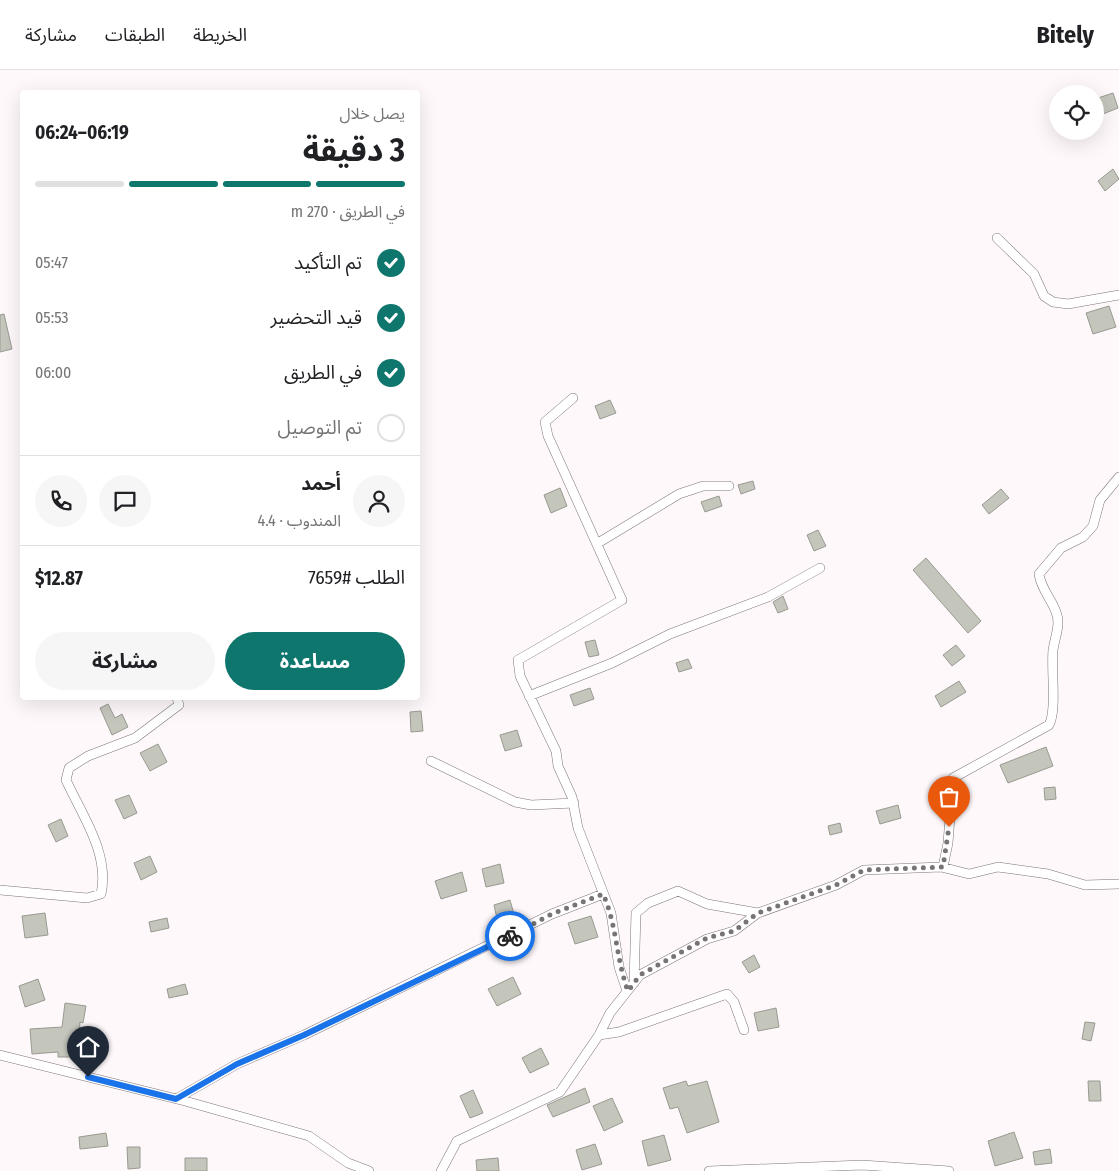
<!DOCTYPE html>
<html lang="ar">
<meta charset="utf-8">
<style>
body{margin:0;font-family:"Fira Sans Condensed","Noto Sans Arabic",sans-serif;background:#f6f6f6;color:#202124;direction:rtl;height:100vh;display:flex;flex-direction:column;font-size:19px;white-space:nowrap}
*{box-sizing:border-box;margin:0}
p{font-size:16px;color:#757577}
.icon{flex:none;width:28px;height:28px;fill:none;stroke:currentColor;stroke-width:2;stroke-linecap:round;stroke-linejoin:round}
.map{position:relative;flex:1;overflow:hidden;direction:ltr}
.details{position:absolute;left:20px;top:20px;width:400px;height:610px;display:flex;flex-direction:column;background:#fff;border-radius:5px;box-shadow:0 5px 20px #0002;direction:rtl}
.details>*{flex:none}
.buttons{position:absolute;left:1049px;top:15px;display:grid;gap:10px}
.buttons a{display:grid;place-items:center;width:55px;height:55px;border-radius:50%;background:#fff;box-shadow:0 5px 20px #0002;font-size:25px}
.pin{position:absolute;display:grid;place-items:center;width:42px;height:42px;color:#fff;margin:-51px -21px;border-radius:50% 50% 50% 0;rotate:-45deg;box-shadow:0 0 5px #0007}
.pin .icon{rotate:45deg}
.courier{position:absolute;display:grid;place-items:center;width:50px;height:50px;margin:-25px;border:4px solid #1a73e8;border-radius:50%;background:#fff;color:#222;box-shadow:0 1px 6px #0007}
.head em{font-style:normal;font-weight:700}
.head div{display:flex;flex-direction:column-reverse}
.head{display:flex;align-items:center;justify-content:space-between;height:85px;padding:0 15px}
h1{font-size:32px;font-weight:700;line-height:38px}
.bar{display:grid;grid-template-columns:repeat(4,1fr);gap:8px 5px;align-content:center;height:60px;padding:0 15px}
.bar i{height:6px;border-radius:4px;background:#e0e0e0}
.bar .active{background:#0f766e}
.bar p{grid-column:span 4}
.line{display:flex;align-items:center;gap:12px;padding:0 15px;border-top:1px solid #e0e0e0}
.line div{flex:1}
.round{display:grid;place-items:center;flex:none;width:52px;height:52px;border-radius:26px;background:#f6f6f6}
ol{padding:0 15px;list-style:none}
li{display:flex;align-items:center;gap:15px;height:55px}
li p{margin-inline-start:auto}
li .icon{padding:5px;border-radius:50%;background:#0f766e;color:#fff;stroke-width:4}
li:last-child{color:#757577}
li i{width:28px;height:28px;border:2px solid #e0e0e0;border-radius:50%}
.primary-button{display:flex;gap:10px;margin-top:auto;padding:10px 15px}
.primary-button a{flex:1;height:58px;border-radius:30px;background:#0f766e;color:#fff;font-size:20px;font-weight:700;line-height:58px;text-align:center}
.primary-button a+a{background:#f6f6f6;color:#202124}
header{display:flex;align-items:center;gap:30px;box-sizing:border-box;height:70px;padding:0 25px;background:#fff;border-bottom:1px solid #e0e0e0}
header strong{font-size:24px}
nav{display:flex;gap:28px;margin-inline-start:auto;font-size:18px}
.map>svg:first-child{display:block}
.building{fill:#c4c6bc;stroke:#989a91}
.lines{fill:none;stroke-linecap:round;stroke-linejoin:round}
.minor-casing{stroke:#7d7479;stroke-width:10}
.minor{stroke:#fff;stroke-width:9}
.done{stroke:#787376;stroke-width:5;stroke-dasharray:0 9}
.route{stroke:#1a73e8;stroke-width:6}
</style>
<header>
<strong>Bitely</strong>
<nav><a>الخريطة</a><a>الطبقات</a><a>مشاركة</a></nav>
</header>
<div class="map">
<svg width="1119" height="1101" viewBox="0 0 1119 1101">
<rect width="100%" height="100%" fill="#fef8fb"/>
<path class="building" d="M1113 23 1118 38 1098 46 1095 29Z
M1113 99 1119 109 1105 121 1098 111Z
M1109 236 1116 257 1093 264 1086 243Z
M4 244 12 279 0 282V245Z
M610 330 616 343 600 349 595 336Z
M753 411 755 419 741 424 738 415Z
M560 418 567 436 551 443 544 425Z
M1001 419 1009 428 989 444 982 435Z
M719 426 722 436 705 442 701 432Z
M818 460 826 476 814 481 807 465Z
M926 488 981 551 968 563 913 500Z
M783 526 788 539 778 543 773 532Z
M595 570 599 585 589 587 585 572Z
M956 575 965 586 952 596 943 585Z
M688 589 692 598 679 602 676 593Z
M959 611 966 622 941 637 935 626Z
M590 618 594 629 574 636 570 625Z
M108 634 115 648 122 644 128 657 112 665 100 638Z
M421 641 423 661 411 662 410 642Z
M517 660 522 676 505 681 500 665Z
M158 674 167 692 150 701 140 683Z
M1046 677 1053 696 1008 713 1000 695Z
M1055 717 1056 729 1045 730 1044 718Z
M129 725 137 743 124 749 115 730Z
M898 735 901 748 880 754 876 741Z
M61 749 68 766 56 772 48 755Z
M840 753 842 762 830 765 828 756Z
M150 786 157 802 141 810 134 793Z
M500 794 504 813 486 817 482 799Z
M462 802 467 821 441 829 435 811Z
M510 830 515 848 498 853 494 835Z
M45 843 48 865 25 868 22 846Z
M591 846 598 867 575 874 568 853Z
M167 848 169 858 151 862 149 852Z
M754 885 760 897 749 903 742 892Z
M513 907 521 924 497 936 488 919Z
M38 909 45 930 25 937 19 916Z
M185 914 188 924 169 928 167 919Z
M65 933 86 936 83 953 80 952 78 987H58V982L32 984 30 959 62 957Z
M776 938 779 957 758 961 754 943Z
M1085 952 1095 953 1091 971 1082 969Z
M541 978 549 994 530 1003 522 988Z
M686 1011 688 1016 707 1011 719 1052 687 1063 678 1037 670 1039 663 1018Z
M1088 1011H1100L1101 1031H1089Z
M585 1018 590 1032 553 1047 547 1035Z
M473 1020 483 1043 470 1048 460 1026Z
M612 1028 623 1052 604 1061 593 1036Z
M1014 1062 1023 1088 995 1096 988 1071Z
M106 1063 108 1076 80 1079 79 1067Z
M664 1065 671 1090 648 1096 642 1071Z
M595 1074 602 1094 582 1100 576 1080Z
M127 1077H140V1098L128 1099Z
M1050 1079 1052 1093 1035 1095 1033 1082Z
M185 1088H207V1101H185Z
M498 1088 499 1101H477L476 1090Z"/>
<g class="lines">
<defs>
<path id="minor" d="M997 168 1034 204 1044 226 1053 232 1068 234 1119 225
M573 328 545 352 548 366 622 530 518 590 520 606 556 681 558 696 572 727 578 758 611 843 619 897 627 921
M598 473 679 424 703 416H729
M529 626 612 593 670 564 768 527 820 498
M431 691 515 732 531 735 574 733
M943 797 948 773 953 708 1049 655C1057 640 1051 600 1053 580 1055 567 1061 554 1056 542 1051 528 1041 519 1039 504L1061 478 1083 467 1093 456 1100 430 1119 407
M0 820 87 828 101 824C110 784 82 745 66 710L69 698 88 686 135 668 179 635 177 628
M634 913 636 843 648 833 678 821 707 834 758 843
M599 965 619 962 727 924 734 932 744 960
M0 985 185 1031 309 1066 348 1093 369 1101
M176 1029 237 994 304 965 552 844 603 824
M441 1101 457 1071 560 1022 599 965 610 943 640 905 707 869 734 861 758 843 836 815 864 800 941 797 969 804 998 797 1048 804 1085 815 1119 814
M709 1101 862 1095 949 1101"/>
</defs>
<use href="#minor" class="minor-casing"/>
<use href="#minor" class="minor"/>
</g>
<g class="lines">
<path class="done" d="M510 866 552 844 603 824C617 855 616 889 628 921L640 905 707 868 734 861 758 843 836 815 864 800 943 797 949 757"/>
<path class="route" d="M88 1007 176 1029 237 994 304 965 510 866"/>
</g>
</svg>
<div class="buttons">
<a><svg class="icon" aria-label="locate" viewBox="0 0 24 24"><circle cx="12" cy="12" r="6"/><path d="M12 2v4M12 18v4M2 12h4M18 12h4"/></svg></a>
</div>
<div class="pin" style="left:949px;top:757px;background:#ea580c"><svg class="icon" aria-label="bag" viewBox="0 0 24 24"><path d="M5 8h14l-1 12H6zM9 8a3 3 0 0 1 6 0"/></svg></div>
<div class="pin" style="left:88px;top:1007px;background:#1f2937"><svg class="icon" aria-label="home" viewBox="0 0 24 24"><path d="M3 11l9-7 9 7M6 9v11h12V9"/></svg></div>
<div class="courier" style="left:510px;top:866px"><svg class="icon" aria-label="bike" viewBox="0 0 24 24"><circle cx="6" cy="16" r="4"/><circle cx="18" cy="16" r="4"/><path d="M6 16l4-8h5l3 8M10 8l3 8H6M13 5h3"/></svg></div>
<section class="details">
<div class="head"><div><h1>3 دقيقة</h1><p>يصل خلال</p></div><em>06:19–06:24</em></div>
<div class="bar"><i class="active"></i><i class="active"></i><i class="active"></i><i></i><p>في الطريق · 270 m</p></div>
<ol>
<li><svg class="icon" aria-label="check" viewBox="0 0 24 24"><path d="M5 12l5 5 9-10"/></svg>تم التأكيد<p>05:47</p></li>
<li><svg class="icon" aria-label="check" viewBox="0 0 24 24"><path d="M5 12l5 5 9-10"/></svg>قيد التحضير<p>05:53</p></li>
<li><svg class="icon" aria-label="check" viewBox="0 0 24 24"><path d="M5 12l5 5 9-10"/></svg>في الطريق<p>06:00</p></li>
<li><i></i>تم التوصيل</li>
</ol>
<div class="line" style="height:90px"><a class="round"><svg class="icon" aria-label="person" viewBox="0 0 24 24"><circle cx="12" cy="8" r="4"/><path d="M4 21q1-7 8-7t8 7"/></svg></a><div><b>أحمد</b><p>المندوب · 4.4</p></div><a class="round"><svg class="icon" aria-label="chat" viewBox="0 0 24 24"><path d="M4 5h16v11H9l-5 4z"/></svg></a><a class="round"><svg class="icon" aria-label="phone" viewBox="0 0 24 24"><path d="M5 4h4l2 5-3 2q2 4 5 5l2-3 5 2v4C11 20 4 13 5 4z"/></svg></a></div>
<div class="line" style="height:65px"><div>الطلب #7659</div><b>$12.87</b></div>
<div class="primary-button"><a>مساعدة</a><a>مشاركة</a></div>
</section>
</div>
